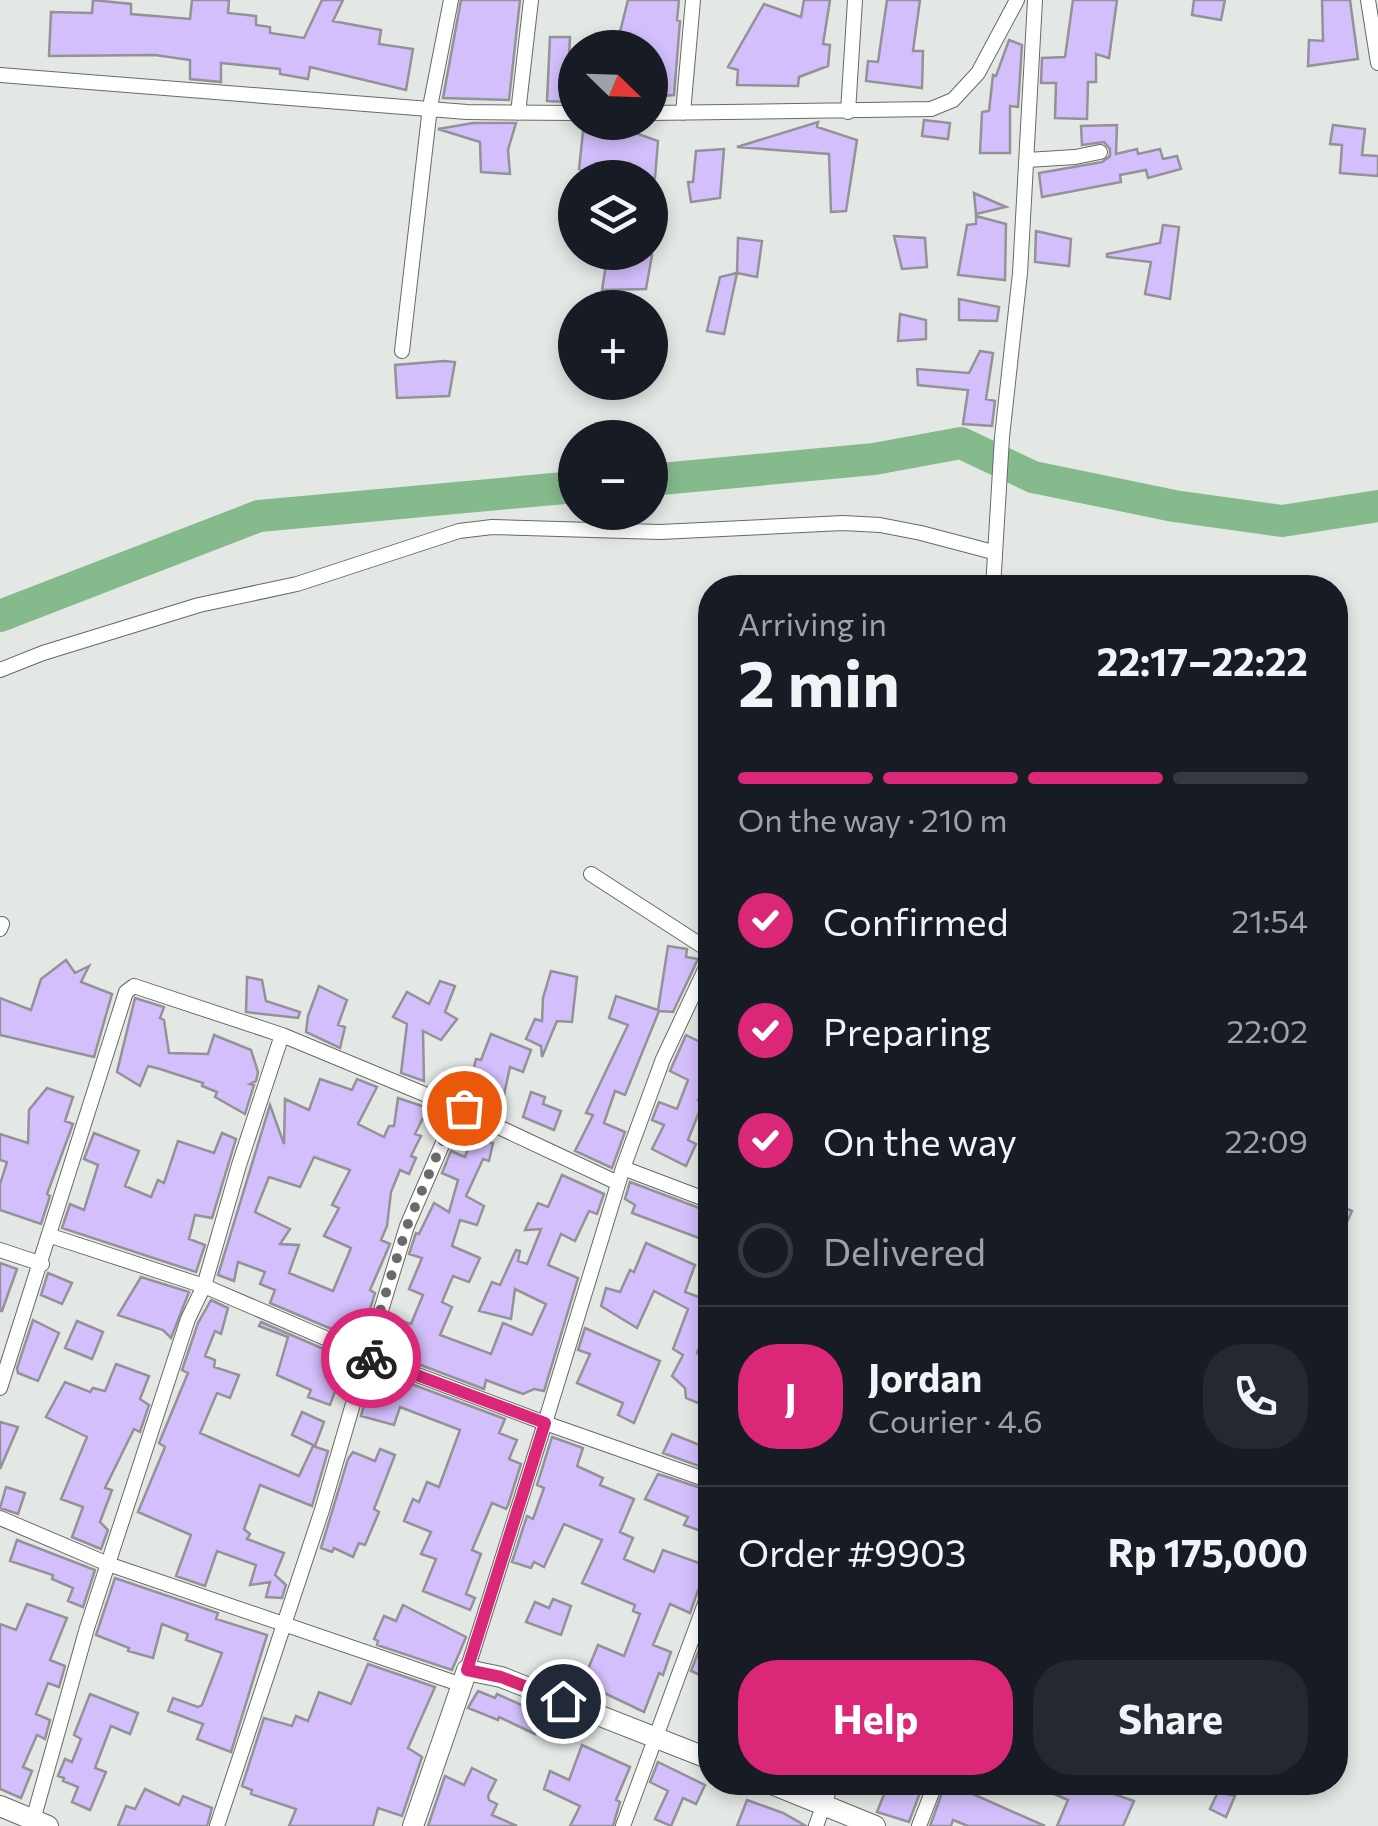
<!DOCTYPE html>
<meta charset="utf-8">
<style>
body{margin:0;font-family:Commissioner,sans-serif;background:#242831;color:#f1f3f6;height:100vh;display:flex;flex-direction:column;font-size:38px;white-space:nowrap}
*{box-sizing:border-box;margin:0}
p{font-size:32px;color:#9ea1a6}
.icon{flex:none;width:55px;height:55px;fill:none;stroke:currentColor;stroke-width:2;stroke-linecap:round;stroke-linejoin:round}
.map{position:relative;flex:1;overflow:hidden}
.drawer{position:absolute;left:698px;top:575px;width:650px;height:1220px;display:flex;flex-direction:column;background:#171b24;border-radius:40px;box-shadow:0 5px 15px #0003}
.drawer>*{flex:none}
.needle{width:65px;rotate:113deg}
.controls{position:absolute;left:558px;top:30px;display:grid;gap:20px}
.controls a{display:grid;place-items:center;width:110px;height:110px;border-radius:50%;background:#171b24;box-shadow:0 5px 15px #0003;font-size:50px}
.pin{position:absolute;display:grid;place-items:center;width:85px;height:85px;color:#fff;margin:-42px;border:5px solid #fff;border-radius:50%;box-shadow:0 2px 10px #0007}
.courier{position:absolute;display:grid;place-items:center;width:100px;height:100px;margin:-50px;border:8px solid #db2777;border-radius:50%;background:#fff;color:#222;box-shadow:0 2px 12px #0007}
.summary em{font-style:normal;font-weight:700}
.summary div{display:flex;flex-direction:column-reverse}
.summary{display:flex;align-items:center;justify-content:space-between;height:170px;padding:0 40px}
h1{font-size:65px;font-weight:700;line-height:75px}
.bar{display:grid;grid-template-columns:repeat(4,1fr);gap:15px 10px;align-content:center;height:120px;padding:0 40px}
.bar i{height:12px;border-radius:8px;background:#363941}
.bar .current{background:#db2777}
.bar p{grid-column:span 4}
.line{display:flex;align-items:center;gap:25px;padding:0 40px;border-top:2px solid #363941}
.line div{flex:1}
.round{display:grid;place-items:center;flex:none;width:105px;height:105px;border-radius:40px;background:#242831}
ol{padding:0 40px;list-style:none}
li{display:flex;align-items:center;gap:30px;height:110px}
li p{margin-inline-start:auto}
li .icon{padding:10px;border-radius:50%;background:#db2777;color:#fff;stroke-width:4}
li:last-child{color:#9ea1a6}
li i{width:55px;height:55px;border:5px solid #363941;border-radius:50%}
.button{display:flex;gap:20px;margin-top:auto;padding:20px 40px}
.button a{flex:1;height:115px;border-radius:40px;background:#db2777;color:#fff;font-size:40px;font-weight:700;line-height:115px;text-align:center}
.button a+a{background:#242831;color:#f1f3f6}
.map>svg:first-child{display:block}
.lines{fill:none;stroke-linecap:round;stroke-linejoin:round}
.river{stroke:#85ba8c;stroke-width:32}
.building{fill:#d3bffc;stroke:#939296;stroke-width:2.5;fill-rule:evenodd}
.street-casing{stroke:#676a67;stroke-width:16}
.secondary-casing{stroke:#676a67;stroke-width:22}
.street{stroke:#fff;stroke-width:14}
.secondary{stroke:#fff;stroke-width:20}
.done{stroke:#686b69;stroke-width:10;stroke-dasharray:0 18}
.route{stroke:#db2777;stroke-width:12}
</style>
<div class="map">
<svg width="1378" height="1826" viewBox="0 0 1378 1826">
<rect width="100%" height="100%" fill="#e4e8e5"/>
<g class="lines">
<path class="river" d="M650 480 874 459 961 443 1033 477 1174 506 1282 521 1378 506
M0 616 259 516 575 487"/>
</g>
<path class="building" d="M93 0 131 4V14L190 19 192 0H229L228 13 256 16V25L270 27V33L304 38 322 0H343L333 21 381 30 379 44 413 49 406 90 310 67 308 79 280 74V69L221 63V82L190 79V60L155 55 49 56 51 12 92 13Z
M461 0H520L509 100 443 98Z
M628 0H679L677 20 680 21 674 95 650 97V48H616Z
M804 0H830L823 44 830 45 828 66 799 77 798 86 737 85 738 70 728 67 764 4 801 17Z
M887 0H920L913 51H923L922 88 866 81 868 61 878 62Z
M1073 0H1117L1109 58 1096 54V82H1088L1087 119 1055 118 1056 83H1041L1042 58 1065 57Z
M1194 0H1225L1221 20 1192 15Z
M1322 0H1350L1358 59 1308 66 1309 40 1323 41Z
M550 37H570L567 102 547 101Z
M1009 40 1022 45 1018 107 1010 106V153H980L982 112 989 111 993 75 996 76Z
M924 120 950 123 948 139 922 136Z
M818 122 817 127 857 140 846 211 831 212 829 154 737 147Z
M473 123H516L508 150 510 174 481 172 480 142 438 129Z
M1117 125 1116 154 1137 149 1138 154 1160 149 1163 159 1177 156 1181 169 1148 178 1146 170 1120 175 1121 182 1042 197 1039 173 1102 162 1110 156V149L1104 142 1082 145 1081 126Z
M1333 125 1365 129 1362 155 1378 156V176L1340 173 1342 145 1330 144Z
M630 131 658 141 655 178H611L579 169 583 132Z
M724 149 720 198 691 202 688 182H693L696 151Z
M974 193 1006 207 976 214Z
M976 216 1006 224 1005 280 958 275 967 225 976 224Z
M1163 225 1179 227 1170 299 1145 294 1151 262 1107 257V254L1160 243Z
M1036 231 1071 239 1069 266 1035 262Z
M894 236 925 238 927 267 902 269Z
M738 238 762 241 757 277 737 273Z
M608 252 652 255 646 289 602 290Z
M737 273 724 334 707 331 720 277Z
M959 299 999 307 997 321 959 320Z
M900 314 926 320V339L898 341Z
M980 351 993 353 986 399 995 401 992 426 963 424 968 390 918 385 917 369 969 373Z
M444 361 455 362 449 396 397 398 395 365Z
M668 946 687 949 686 957 698 959 673 1012 659 1011 625 1095 615 1091 604 1123 625 1132 612 1168 575 1151 593 1115 586 1113 628 1025 609 1018 616 996 658 1010Z
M66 960 75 973 89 966 81 982 112 994 94 1057 0 1035V998L31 1010 41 979Z
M551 971 577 977 572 1022 557 1021 542 1057 541 1046 526 1039 535 1019 542 1021 543 998Z
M247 977 262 980 266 1001 300 1012 298 1018 246 1012Z
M440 981 455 986 445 1012 457 1019 441 1040 423 1031 424 1081 401 1073 407 1024 393 1017 407 992 429 1004Z
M319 986 347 1000 338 1025 345 1027 340 1048 306 1032 308 1016Z
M135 998 164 1007 160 1018 164 1020 169 1053 208 1054 214 1035 251 1050 258 1072 256 1081 250 1084 254 1085 245 1114 215 1097 217 1092 202 1086 203 1083 160 1069 148 1066 140 1086 117 1072Z
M491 1034 531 1050 523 1072 510 1067 502 1104 467 1096 476 1059 481 1060Z
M686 1035 710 1047V1076L698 1100 703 1102 688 1140 696 1144 686 1166 652 1149 664 1125 652 1120 659 1102 677 1109 688 1080 670 1071Z
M320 1079 352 1090 357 1079 377 1087 358 1124 384 1137 389 1126H394L398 1098 428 1108 415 1134 421 1136 411 1156 416 1158 409 1174 400 1170 391 1192 387 1226 381 1240 390 1244 370 1290 375 1293 362 1335 358 1333 355 1339 270 1303 275 1290 260 1284 265 1272 238 1262 234 1281 218 1275 270 1105 284 1144 285 1099 309 1110ZM314 1157 350 1170 332 1205 339 1208 324 1236 351 1248 333 1291 289 1273 299 1245 280 1244 290 1229 255 1212 269 1177 300 1187Z
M47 1088 73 1097 65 1121 73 1124 47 1194 50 1196 41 1224 0 1210V1184L7 1162 0 1160V1134L28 1143 29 1110Z
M531 1092 545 1097 543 1104 561 1111 554 1130 523 1117Z
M475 1128 492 1136 489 1142 493 1143 489 1161 483 1159 466 1196 484 1206 477 1225 460 1220 452 1246 480 1258 469 1282 453 1276 442 1302 452 1307 440 1335 491 1354 503 1323 532 1335 546 1304 515 1289 511 1319 479 1311 492 1282 500 1285 516 1250 520 1251 518 1261 527 1264 541 1229 525 1230 538 1203 548 1207 562 1175 604 1194 597 1214 589 1211 575 1241 561 1234 548 1265 578 1278 544 1391 534 1389 523 1394 486 1380 484 1389 381 1350 390 1317 411 1324 423 1295 409 1289 422 1258 409 1254 416 1233 419 1234 434 1203 449 1212 458 1180 442 1173 451 1151 465 1157Z
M94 1133 139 1151 125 1186 151 1197 158 1180 164 1183 178 1141 214 1153 222 1133 236 1139 212 1218 195 1215 189 1239 205 1245 196 1272 62 1228 70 1204 84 1210 98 1165 84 1159Z
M630 1182 702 1209 699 1216 710 1221 707 1241 632 1213 635 1205 625 1199Z
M1335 1204 1352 1211 1335 1248Z
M646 1243 695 1265 685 1292 710 1301V1318L697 1353 710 1358V1408L686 1398 685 1388 672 1376 683 1355 673 1349 688 1309 654 1291 637 1328 601 1306 606 1288 620 1292 630 1270 634 1272Z
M0 1263 17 1269 2 1311H0Z
M48 1273 72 1283 62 1304 41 1295Z
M141 1277 189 1292 171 1338 163 1330 118 1315Z
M211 1300 228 1308 221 1334 215 1331 205 1356 215 1360 214 1367 239 1375 230 1398 217 1393 200 1433 299 1476 313 1446 328 1451 312 1506 260 1485 244 1529 250 1534 247 1539 284 1553 275 1575 286 1585 282 1598 266 1597 270 1582 250 1585 256 1565 217 1551 205 1586 176 1576 191 1535 138 1512 165 1447 159 1443 188 1373 182 1370 198 1323Z
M33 1320 59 1333 38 1381 18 1373 17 1368Z
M77 1321 103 1332 92 1359 65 1348Z
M261 1322 347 1359 330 1405 308 1397 311 1390 277 1375 288 1337 259 1326Z
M585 1328 660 1361 634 1423 618 1415 623 1403 577 1383 590 1354 578 1350Z
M116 1364 149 1376 140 1399 149 1405 140 1432 134 1429 105 1488 112 1490 100 1522 108 1530 101 1549 72 1537 83 1507 61 1499 87 1437 46 1417 65 1382 90 1392 93 1388 105 1391Z
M374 1370 505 1419 499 1433 517 1440 509 1459 521 1464 508 1505 506 1509 492 1503 472 1550 481 1554 466 1594 475 1598 470 1610 423 1591 436 1559 421 1554 431 1532 404 1521 413 1499 419 1502 427 1482 439 1487 460 1430 400 1407 394 1425 361 1416Z
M302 1412 324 1422 315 1446 292 1435Z
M0 1422 18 1427 0 1469Z
M672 1434 710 1449V1470L663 1453Z
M552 1437 583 1448 577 1466 603 1478 600 1485 634 1499 620 1532 633 1538 624 1559 654 1572 663 1550 710 1567V1580L700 1585 690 1613 670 1604 653 1645 671 1652 663 1675 659 1673 644 1712 596 1689 592 1696 573 1687 582 1666 588 1669 598 1645 624 1656 640 1614 633 1611 635 1605 582 1583 602 1540 564 1524 544 1567 534 1562 531 1568 512 1562 527 1516 533 1519 544 1488 537 1485Z
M380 1449 395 1455 374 1509 379 1512 365 1545 359 1543 353 1557 334 1548 332 1552 321 1548 348 1459 353 1452 375 1461Z
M658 1474 710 1491V1534L684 1525 688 1517 645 1499Z
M6 1487 25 1493 18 1514 0 1508Z
M17 1540 95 1570 83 1607 68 1601 73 1588 52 1579 53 1575 10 1561Z
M115 1578 218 1613 216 1619 267 1635 231 1752 197 1739 203 1724 168 1711 173 1698 198 1707 202 1705 222 1653 186 1640 188 1634 162 1624 153 1658 128 1651 129 1648 96 1635Z
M553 1599 571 1606 561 1635 526 1622 535 1602 549 1608Z
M27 1604 67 1618 50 1660 65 1666 59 1687 48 1683 36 1714 50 1720 45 1739 37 1735 23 1767 32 1771 21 1798 0 1789V1624L16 1630Z
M403 1605 466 1637 452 1670 377 1645 378 1641 374 1639 384 1616 396 1621Z
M710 1621V1679L691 1671Z
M368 1664 435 1687 408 1748 422 1757 402 1816 378 1808 373 1826H289L296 1809 251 1794 252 1790 242 1786 264 1718 292 1726 296 1716 308 1721 319 1692 351 1704Z
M478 1691 495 1698 497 1694 544 1715 535 1734 499 1717 498 1720 468 1708Z
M90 1694 138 1713 130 1734 111 1726 95 1768 106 1772 90 1810 72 1802 78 1787 63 1781 64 1778 58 1776 65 1759 72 1762 81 1739 74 1735Z
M582 1745 630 1767 616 1800 620 1802 613 1826H570L580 1806 544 1789 550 1771 569 1780Z
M658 1762 705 1785 696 1804 683 1798 671 1826 655 1819 668 1791 650 1782Z
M472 1768 496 1780 488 1796 489 1800 497 1804 492 1815 517 1826H428L445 1776 464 1785Z
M889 1782H924L909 1822 877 1812Z
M946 1782H969L966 1791 1045 1826H968L953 1820 951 1826H930Z
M1027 1782H1112L1108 1792 1134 1801 1123 1826H1057L1068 1800Z
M145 1789 179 1805 183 1796 212 1808 207 1826H118L126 1806 135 1809Z
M1218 1792 1235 1796 1226 1817 1210 1809Z
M747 1800 783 1813 806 1826H737Z"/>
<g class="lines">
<defs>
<path id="street" d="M1368 0 1378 63
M0 75 467 112 575 113
M848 112 855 0
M518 113 531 0
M650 113 931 109 953 100 978 73 1017 0
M683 113 693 0
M1027 160 1075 157 1100 152
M402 351 430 107 451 0
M993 588 1002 437 1020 273 1035 0
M0 670 43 653 199 605 297 584 459 531 492 527 660 532 843 523 880 525 921 533 993 552
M591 874 710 951
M0 929 2 924
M710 959 663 1059 623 1168 545 1423 710 1481
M623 1168 710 1201
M51 1236 204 1286 239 1165 282 1035 458 1108
M0 1250 42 1264
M0 1388 126 992 134 986 282 1035
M0 1518 108 1564 462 1685
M33 1820 87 1628 188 1319 204 1286 367 1356 407 1226 458 1108 618 1183
M217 1826 322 1510 367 1356 545 1423 467 1670
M623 1826 710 1590
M816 1826 832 1782
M919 1826 936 1782"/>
<path id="secondary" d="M767 1782 875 1826
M0 1806 48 1826
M413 1826 467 1670 501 1677 710 1759"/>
</defs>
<use href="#street" class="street-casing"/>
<use href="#secondary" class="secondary-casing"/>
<use href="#street" class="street"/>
<use href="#secondary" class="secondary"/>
</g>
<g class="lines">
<path class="done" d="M371 1358 366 1356 407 1226 456 1110 464 1108"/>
<path class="route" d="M371 1358 545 1423 467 1670 501 1677 563 1701"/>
</g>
</svg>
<div class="controls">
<a><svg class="needle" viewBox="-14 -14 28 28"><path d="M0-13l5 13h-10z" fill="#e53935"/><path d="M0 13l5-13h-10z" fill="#9ea1a6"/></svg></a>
<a><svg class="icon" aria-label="layers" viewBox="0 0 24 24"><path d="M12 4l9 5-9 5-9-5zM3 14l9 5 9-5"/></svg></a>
<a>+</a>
<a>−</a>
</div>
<div class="pin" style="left:464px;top:1108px;background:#ea580c"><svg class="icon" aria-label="bag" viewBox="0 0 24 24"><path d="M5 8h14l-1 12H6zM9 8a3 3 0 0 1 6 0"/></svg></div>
<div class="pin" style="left:563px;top:1701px;background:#1f2937"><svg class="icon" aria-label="home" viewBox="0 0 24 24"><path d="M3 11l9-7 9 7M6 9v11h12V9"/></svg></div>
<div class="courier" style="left:371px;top:1358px"><svg class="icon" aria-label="bike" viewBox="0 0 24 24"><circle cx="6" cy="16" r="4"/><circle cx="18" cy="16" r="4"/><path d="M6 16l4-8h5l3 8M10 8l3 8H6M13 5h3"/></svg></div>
<section class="drawer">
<div class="summary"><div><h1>2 min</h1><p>Arriving in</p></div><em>22:17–22:22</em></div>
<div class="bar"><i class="current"></i><i class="current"></i><i class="current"></i><i></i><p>On the way · 210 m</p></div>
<ol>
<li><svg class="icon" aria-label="check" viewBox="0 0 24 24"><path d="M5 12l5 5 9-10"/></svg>Confirmed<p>21:54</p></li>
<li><svg class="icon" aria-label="check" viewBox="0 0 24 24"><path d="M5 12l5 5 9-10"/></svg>Preparing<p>22:02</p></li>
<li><svg class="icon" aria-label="check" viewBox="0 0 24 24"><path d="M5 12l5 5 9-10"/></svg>On the way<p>22:09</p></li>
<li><i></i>Delivered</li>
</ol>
<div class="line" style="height:180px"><b class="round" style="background:#db2777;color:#fff">J</b><div><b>Jordan</b><p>Courier · 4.6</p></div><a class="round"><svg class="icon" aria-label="phone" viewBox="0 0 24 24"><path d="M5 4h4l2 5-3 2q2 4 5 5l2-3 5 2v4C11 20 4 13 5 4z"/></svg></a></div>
<div class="line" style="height:130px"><div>Order #9903</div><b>Rp 175,000</b></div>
<div class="button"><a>Help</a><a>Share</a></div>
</section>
</div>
